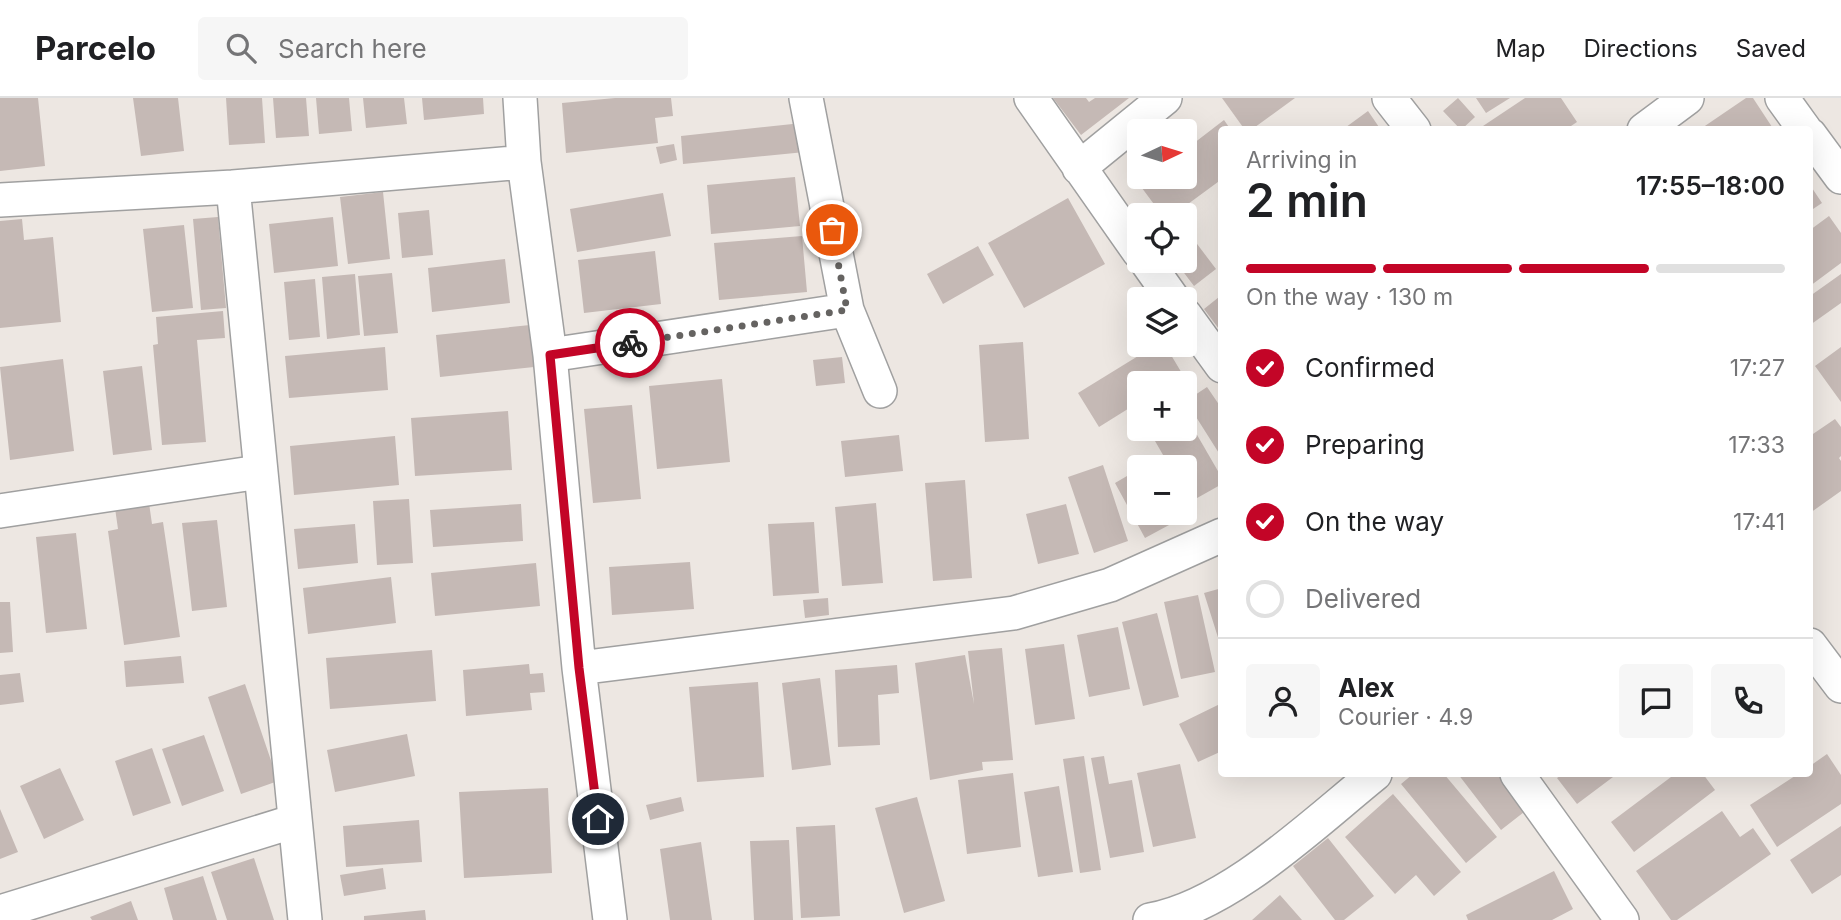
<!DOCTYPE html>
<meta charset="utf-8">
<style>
body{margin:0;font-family:Inter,sans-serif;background:#f6f6f6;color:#202124;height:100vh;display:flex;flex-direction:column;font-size:26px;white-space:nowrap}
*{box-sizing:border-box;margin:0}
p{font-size:23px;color:#757577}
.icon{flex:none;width:38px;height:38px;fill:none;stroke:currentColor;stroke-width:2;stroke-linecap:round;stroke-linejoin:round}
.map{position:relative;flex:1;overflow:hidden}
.panel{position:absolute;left:1218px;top:28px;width:595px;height:651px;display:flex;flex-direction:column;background:#fff;border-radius:7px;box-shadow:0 7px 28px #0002}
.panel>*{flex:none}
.needle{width:46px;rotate:86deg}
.controls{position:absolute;left:1127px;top:21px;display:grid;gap:14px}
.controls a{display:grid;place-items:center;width:70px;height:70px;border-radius:7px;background:#fff;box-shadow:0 7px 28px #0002;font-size:35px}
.pin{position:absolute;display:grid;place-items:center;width:60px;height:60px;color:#fff;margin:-30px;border:4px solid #fff;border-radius:50%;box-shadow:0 2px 7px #0007}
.courier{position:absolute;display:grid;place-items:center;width:70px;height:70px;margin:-35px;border:5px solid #c30527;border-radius:50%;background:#fff;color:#222;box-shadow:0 2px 9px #0007}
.headline em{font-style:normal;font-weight:600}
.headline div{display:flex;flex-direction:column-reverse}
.headline{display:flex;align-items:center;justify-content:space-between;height:119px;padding:0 28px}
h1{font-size:46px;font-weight:600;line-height:52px}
.bar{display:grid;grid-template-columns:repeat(4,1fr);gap:10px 7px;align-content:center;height:84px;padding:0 28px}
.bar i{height:9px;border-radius:5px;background:#e0e0e0}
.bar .on{background:#c30527}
.bar p{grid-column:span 4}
.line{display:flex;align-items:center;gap:18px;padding:0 28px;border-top:2px solid #e0e0e0}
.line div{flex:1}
.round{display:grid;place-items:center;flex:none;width:74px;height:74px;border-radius:7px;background:#f6f6f6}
ol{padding:0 28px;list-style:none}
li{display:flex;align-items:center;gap:21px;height:77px}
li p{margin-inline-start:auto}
li .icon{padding:7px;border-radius:50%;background:#c30527;color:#fff;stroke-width:4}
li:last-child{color:#757577}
li i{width:38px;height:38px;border:4px solid #e0e0e0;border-radius:50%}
header{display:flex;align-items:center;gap:42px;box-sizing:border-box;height:98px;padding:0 35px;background:#fff;border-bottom:2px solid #e0e0e0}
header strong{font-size:33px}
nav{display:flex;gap:38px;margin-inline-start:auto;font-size:24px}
.search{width:490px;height:63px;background:#f6f6f6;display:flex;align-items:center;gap:18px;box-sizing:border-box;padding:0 24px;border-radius:7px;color:#757577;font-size:26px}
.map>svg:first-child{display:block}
.building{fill:#c5b9b5}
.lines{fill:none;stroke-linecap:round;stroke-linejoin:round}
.minor-casing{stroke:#a0a0a0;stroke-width:36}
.minor{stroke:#fff;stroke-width:33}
.done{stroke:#656361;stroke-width:7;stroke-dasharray:0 12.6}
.route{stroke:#c30527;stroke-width:9}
</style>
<header>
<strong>Parcelo</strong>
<div class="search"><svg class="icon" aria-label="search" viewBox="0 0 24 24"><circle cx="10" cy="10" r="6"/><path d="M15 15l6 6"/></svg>Search here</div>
<nav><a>Map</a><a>Directions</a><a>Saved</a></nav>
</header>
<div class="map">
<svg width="1841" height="822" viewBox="0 0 1841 822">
<rect width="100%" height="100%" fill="#ede7e2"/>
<path class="building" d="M0 0H38L45 68 0 73Z
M133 0H178L184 53 141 58Z
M226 0H262L265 45 229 47Z
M273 0H306L309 38 276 40Z
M316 0H349L352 33 319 36Z
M363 0H404L407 26 366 30Z
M422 0H483L484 16 424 22Z
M615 0H671L673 18 655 20 658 45 566 55 562 5Z
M1053 0H1086L1089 4 1095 0H1129L1081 37Z
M1222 0H1295L1251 32H1245Z
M1458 0 1475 19 1461 32 1443 13Z
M1476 0H1510L1486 15Z
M1525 0H1561L1577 24 1565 32H1481L1480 30Z
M1746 0H1753L1774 32H1699Z
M1368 13 1381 32H1342Z
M1224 22 1231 32H1222V81L1173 117H1162L1139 86 1149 79H1185V52Z
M802 25 805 54 683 66 681 38Z
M674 46 677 62 660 66 656 49Z
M795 79 800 128 711 136 707 87Z
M1810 87 1822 105 1810 113Z
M383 94 390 161 348 166 340 99Z
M663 95 671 138 577 154 570 111Z
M1068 100 1105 166 1024 210 988 145Z
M429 112 433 157 402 160 398 115Z
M1829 118 1841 135V165L1810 188V132Z
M218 119 226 210 201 212 193 121Z
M333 119 338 168 274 175 269 126Z
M22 121 24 142 53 139 61 224 0 230V123Z
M184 127 193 210 152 214 143 131Z
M1185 130 1216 171 1194 188 1175 163H1185Z
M802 138 807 194 719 202 714 145Z
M978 148 994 177 943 206 927 176Z
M655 153 661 206 584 215 578 162Z
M505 161 510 205 432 214 428 170Z
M392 175 398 235 364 238 358 178Z
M355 176 360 237 327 241 322 179Z
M1841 176V205L1810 227V198Z
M315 181 320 239 289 242 284 184Z
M1219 199 1222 202V235L1204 211Z
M223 213 225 240 197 242 206 344 162 347 153 247 158 246 156 219Z
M530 227 534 269 440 279 436 237Z
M1023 244 1029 341 985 344 979 247Z
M1156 247H1165L1183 277 1170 285H1139V304L1099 329 1078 295Z
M385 249 388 292 289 300 285 258Z
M1841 249V304L1815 268Z
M842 259 845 285 816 288 813 262Z
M63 261 74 353 10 362 0 269Z
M142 268 152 352 113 357 103 273Z
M722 281 730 364 657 371 649 288Z
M1207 289 1222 311V360L1186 303Z
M632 307 641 401 593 405 584 311Z
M508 313 512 372 415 378 411 320Z
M1835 321 1841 329V358L1839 360 1841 363V393L1810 415V338Z
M1189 323 1222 380V386L1190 404 1185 395V369H1170L1155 343 1176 331H1185V326Z
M899 337 903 373 845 379 841 343Z
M395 338 399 387 294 397 290 348Z
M1103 367 1128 443 1094 455 1068 379Z
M1139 371V415H1179L1182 420 1145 440 1115 385Z
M965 382 972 480 933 483 925 385Z
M409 401 413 465 377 467 373 403Z
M149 405 152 426 163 424 180 539 124 547 108 433 118 431 115 410Z
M876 405 883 485 842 488 835 409Z
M521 406 523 443 433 449 430 412Z
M1066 406 1079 456 1038 466 1026 416Z
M217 422 227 509 192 513 182 425Z
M814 424 819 495 773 498 768 426Z
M355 426 358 465 298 471 294 431Z
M76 435 87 531 46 535 36 439Z
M690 464 694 511 612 517 609 469Z
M536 465 540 508 435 518 431 475Z
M391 479 396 525 308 536 303 490Z
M1222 490V549H1221L1204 495Z
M1198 497 1215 574 1181 581 1164 504Z
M828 500 829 517 805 520 803 502Z
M0 504H10L13 554 0 555Z
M1157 515 1179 599 1143 608 1122 524Z
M1118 529 1130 591 1089 599 1077 537Z
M1064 546 1075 621 1035 627 1025 551Z
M1002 550 1013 662 982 664 983 672 930 682 915 565 965 557 974 606 968 553Z
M432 552 436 603 330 611 326 560Z
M181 558 184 585 126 589 124 563Z
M529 566 530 576 543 575 545 594 530 595 532 612 466 618 463 572Z
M897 567 899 595 878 597 880 647 838 649 835 572Z
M20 575 24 604 0 607V577Z
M820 580 831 667 792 672 782 585Z
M758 584 764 679 697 684 689 589Z
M245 586 278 683 241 696 208 599Z
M1222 605V653L1198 664 1179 626Z
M407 636 415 678 335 694 327 652Z
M204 637 224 693 182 708 162 651Z
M152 650 171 705 133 718 115 663Z
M1827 656 1841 677V706L1777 749 1750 707 1798 676H1810V668Z
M1084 658 1101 772 1080 775 1063 661Z
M1104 658 1109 686 1132 682 1144 754 1110 760 1091 660Z
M1180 666 1196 740 1153 749 1137 675Z
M60 670 84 722 44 741 20 688Z
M1013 675 1021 749 967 756 958 682Z
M1413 676H1444L1497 739 1466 765 1401 686Z
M1458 676H1501L1528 711 1501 732Z
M1563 676H1617L1577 706 1557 680Z
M1675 676H1703L1715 692 1634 754 1611 724Z
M1059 688 1073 774 1038 779 1024 694Z
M548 690 552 775 464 780 459 694Z
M1393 696 1461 774 1434 798 1416 777 1395 796 1345 739Z
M681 699 684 713 650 722 646 707Z
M917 699 945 803 904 815 875 710Z
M0 711 18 754 0 761Z
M1722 713 1740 739 1753 730 1771 756 1677 822H1671L1636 773Z
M419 722 422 764 346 769 343 728Z
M835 727 840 818 801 820 796 729Z
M1841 728V777L1812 796 1790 762Z
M1328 740 1374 798 1344 822H1335L1293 768Z
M789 742 793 822H754L750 743Z
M701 744 712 822H670L660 751Z
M254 760 274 822H227L211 774Z
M383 770 386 791 344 798 340 777Z
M1554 773 1573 811 1552 822H1468L1466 817Z
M203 778 217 822H173L164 790Z
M1280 797 1302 822H1252Z
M131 803 138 822H92L90 819Z
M425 812 426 822H364V818Z"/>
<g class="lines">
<defs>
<path id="minor" d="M520 0 524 64 550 257 579 570 610 822
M806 0 847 212 880 293
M1031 0 1139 154
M1389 0 1414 32
M1782 0 1805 32
M1644 32 1687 0
M1810 37 1841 79
M1079 70 1165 0
M233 89 305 822
M0 102 233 89 524 64
M1146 163 1173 201
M1185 217 1222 268
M550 257 847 212
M0 413 259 374
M1810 547 1841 588
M579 570 1014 515 1110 487 1222 437
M1517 676 1622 822
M0 814 295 723
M1150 822C1229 808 1313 726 1375 676"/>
</defs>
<use href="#minor" class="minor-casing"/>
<use href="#minor" class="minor"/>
</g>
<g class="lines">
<path class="done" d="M630 245 847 212 832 132"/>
<path class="route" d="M598 721 579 570 550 257 630 245"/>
</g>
</svg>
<div class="controls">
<a><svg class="needle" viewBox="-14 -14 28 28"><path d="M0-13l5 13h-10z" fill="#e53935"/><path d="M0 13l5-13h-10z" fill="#757577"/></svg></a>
<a><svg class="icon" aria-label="locate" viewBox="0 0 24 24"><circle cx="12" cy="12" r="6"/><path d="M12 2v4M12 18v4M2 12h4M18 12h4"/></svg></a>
<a><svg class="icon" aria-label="layers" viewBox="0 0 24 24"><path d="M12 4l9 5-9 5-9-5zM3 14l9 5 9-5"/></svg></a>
<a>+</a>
<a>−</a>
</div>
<div class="pin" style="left:832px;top:132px;background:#ea580c"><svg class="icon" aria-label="bag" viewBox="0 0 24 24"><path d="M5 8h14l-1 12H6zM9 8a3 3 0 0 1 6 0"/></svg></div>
<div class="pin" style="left:598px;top:721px;background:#1f2937"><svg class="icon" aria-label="home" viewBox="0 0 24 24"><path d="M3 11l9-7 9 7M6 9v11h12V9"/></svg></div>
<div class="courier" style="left:630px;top:245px"><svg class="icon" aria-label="bike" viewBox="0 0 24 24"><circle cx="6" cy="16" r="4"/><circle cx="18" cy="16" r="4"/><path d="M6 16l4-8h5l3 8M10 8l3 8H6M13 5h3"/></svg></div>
<section class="panel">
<div class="headline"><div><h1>2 min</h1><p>Arriving in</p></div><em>17:55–18:00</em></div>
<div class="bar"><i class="on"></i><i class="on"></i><i class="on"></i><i></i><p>On the way · 130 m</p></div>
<ol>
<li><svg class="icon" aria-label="check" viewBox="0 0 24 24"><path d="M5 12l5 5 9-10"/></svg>Confirmed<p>17:27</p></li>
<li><svg class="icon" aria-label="check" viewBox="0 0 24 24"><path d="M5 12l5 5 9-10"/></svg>Preparing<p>17:33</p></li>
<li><svg class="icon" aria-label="check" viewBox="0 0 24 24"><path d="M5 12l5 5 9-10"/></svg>On the way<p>17:41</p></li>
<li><i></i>Delivered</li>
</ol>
<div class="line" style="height:126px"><a class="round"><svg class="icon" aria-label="person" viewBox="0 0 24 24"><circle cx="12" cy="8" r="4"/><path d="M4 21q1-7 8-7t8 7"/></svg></a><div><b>Alex</b><p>Courier · 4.9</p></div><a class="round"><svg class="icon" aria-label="chat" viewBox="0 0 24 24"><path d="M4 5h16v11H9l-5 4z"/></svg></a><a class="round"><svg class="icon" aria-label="phone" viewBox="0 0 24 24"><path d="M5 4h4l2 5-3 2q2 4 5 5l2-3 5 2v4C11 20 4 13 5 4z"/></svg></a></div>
</section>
</div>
